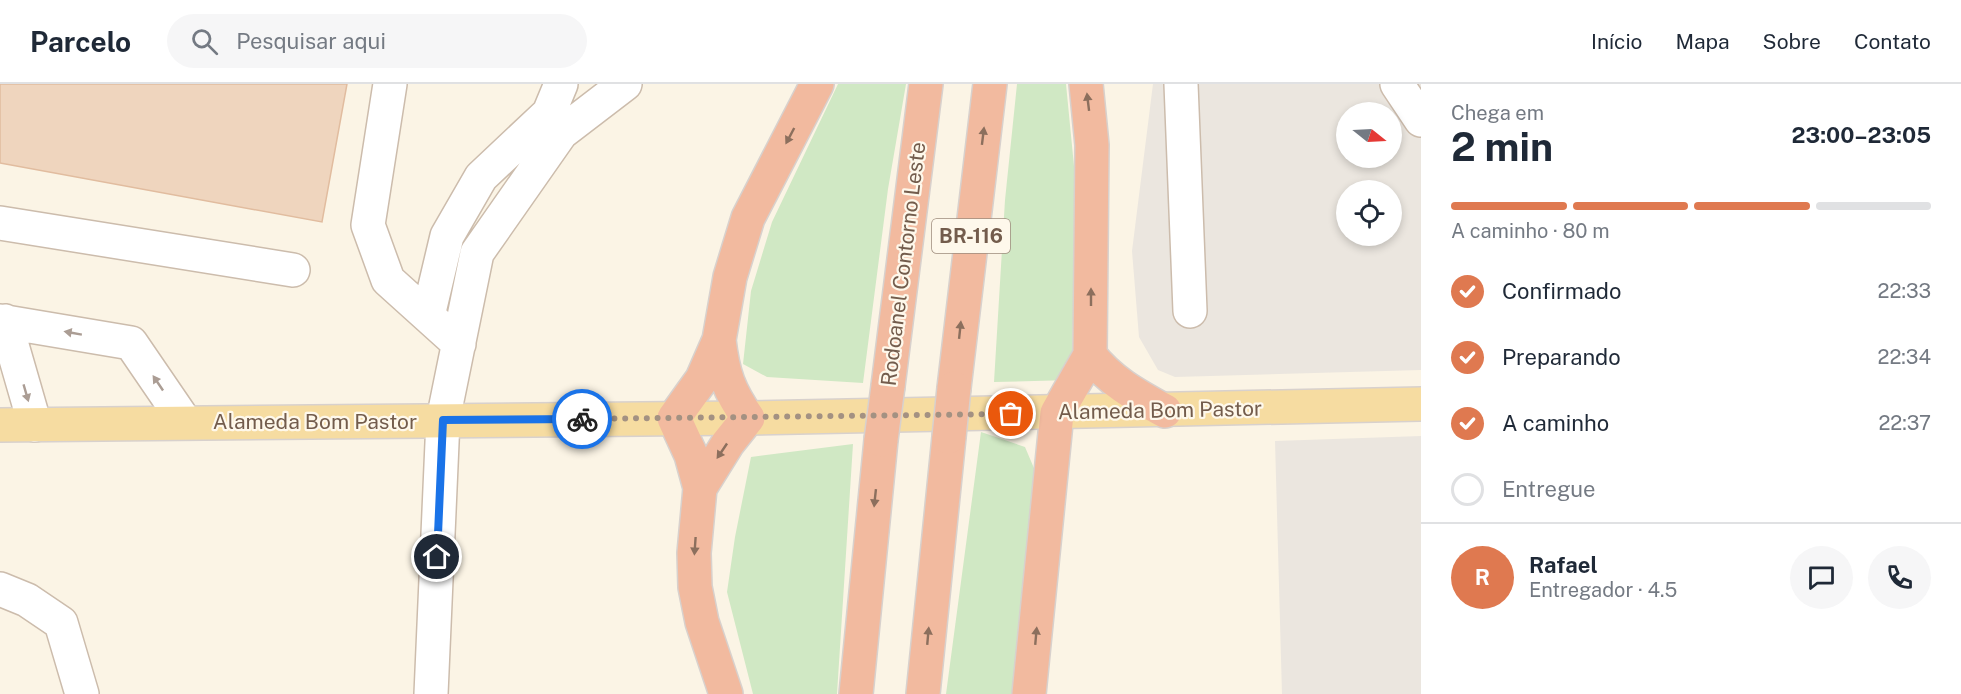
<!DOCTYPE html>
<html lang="pt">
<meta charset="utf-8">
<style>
body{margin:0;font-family:"Public Sans",sans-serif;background:#f6f6f7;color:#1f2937;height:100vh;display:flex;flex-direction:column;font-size:22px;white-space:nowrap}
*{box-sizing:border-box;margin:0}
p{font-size:20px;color:#747a83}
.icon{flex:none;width:33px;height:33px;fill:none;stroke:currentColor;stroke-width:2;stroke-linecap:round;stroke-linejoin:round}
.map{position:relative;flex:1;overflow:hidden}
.sheet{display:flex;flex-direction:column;background:#fff;width:540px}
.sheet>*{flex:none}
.needle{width:39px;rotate:108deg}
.controls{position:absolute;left:1336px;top:18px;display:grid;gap:12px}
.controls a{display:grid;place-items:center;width:66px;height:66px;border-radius:50%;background:#fff;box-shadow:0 3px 9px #0003;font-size:30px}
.pin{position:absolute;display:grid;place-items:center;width:51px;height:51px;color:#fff;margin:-26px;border:3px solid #fff;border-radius:50%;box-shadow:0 2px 6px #0007}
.courier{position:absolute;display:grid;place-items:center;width:60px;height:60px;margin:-30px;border:4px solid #1a73e8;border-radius:50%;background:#fff;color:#222;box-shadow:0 2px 8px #0007}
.summary em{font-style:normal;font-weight:700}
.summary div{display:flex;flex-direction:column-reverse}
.summary{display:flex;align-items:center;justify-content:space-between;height:102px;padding:0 30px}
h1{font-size:39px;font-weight:700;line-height:45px}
.bar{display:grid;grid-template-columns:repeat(4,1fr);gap:9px 6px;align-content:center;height:72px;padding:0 30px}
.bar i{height:8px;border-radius:4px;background:#e0e1e3}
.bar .on{background:#df7950}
.bar p{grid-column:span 4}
.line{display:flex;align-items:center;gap:15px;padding:0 30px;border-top:2px solid #e0e1e3}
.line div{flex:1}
.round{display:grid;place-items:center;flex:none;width:63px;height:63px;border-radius:32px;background:#f6f6f7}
ol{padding:0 30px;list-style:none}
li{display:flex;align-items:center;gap:18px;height:66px}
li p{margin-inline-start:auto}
li .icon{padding:6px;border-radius:50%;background:#df7950;color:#fff;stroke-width:4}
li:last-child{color:#747a83}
li i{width:33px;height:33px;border:3px solid #e0e1e3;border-radius:50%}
header{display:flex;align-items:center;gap:36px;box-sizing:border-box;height:84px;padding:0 30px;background:#fff;border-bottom:2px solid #e0e1e3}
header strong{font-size:28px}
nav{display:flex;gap:33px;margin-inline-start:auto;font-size:21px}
.search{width:420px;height:54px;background:#f6f6f7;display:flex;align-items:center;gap:15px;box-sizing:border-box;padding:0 21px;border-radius:33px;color:#747a83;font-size:22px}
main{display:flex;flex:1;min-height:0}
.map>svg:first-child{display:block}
.industrial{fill:#ebe6df;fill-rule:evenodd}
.green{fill:#d0e8c4}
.building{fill:#efd5be;stroke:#e1bc9f;stroke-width:1.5}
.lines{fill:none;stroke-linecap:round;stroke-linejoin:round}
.minor-casing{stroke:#ccbcac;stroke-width:36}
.major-casing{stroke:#d8d1cd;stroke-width:36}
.highway-casing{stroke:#d8d1cd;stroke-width:36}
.minor{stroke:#fff;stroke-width:33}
.major{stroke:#f6dca1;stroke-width:33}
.highway{stroke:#f2ba9f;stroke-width:33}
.highway-bridge-casing{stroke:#d8d1cd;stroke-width:36;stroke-linecap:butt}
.highway-bridge{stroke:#f2ba9f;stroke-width:33}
.oneway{fill:#8c6f5d}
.oneway2{fill:#ab9d94}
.done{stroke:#a39182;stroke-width:6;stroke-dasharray:0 10.8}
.route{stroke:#1a73e8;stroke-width:8}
.labels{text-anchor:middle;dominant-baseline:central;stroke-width:4.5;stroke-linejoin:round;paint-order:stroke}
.shield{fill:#fef8eb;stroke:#9d8b7c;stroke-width:1.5}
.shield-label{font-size:20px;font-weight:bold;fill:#735c4c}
.street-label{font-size:21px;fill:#735c4c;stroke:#fef8eb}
</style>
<header>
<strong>Parcelo</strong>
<div class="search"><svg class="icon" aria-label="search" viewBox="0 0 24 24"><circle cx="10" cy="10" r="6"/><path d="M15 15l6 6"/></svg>Pesquisar aqui</div>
<nav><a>Início</a><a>Mapa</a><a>Sobre</a><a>Contato</a></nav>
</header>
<main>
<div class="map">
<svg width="1421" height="610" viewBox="0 0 1421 610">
<rect width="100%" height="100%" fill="#fbf4e5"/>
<path class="industrial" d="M1153 0H1421V286L1175 293 1158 286 1139 253 1132 167ZM1347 28H1392V74H1347ZM1347 106H1392V152H1347Z
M1421 352V610H1282L1275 357Z"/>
<path class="green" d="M838 0H906L888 105 863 299 767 293 743 280 751 207 772 138Z
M1017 0H1066L1077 113 1071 296 994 298 1005 116Z
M981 348 1025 363 1039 396 1017 610H946Z
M853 360 837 610H753L727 508 735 453 751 373Z"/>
<path class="building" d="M0 0H347L322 138 0 79Z"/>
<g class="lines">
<defs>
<path id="minor" d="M390 0 368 141 388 196 459 260
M1181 0 1190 227
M1397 0 1421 36
M0 139 293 186
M428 232 447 152 481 93 549 29 561 0
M0 237 131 259 185 338
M5 237 35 341
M0 505 27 516 61 539 82 610
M431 610 443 336 477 169 561 49 625 0"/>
<path id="major" d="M0 341 748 334 1421 320"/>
<path id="highway" d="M1090 271C1110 297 1136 311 1165 327
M888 302 926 0
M954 304 990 0
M700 404 728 359 748 334C729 307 723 290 719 256
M726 610 702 538 695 503 694 469 700 404 691 371 674 334 702 295 719 256 730 193 748 134 817 0
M856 610 881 356
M923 610 949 353
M1029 610 1057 329 1090 271 1092 61 1086 0"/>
</defs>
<use href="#minor" class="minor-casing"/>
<use href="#major" class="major-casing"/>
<use href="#highway" class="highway-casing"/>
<use href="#minor" class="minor"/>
<use href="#major" class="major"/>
<use href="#highway" class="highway"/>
<defs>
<path id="highway-bridge" d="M949 353 954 304
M881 356 888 302"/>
</defs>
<use href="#highway-bridge" class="highway-bridge-casing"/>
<use href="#highway-bridge" class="highway-bridge"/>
</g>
<defs><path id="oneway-solid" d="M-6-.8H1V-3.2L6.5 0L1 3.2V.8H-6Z" transform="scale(1.5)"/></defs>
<g class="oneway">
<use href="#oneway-solid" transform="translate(1088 18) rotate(-97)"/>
<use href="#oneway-solid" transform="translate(790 52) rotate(118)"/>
<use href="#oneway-solid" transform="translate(983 52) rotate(-83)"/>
<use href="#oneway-solid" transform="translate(1091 213) rotate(-90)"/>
<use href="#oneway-solid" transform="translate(960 246) rotate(-84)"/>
<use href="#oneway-solid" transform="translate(722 367) rotate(124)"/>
<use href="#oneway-solid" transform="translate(875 414) rotate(96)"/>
<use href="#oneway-solid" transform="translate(695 462) rotate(94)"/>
<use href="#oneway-solid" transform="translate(928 552) rotate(-85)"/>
<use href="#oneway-solid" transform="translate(1036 552) rotate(-85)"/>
</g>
<g class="oneway2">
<use href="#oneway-solid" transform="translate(73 249) rotate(-170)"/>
<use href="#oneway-solid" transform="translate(158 299) rotate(-124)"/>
<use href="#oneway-solid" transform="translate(26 309) rotate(74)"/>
</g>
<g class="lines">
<path class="done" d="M582 335 1011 330"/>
<path class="route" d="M437 473 443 336 582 335"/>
</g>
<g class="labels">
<rect class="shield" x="932" y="135" width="78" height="34" rx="4.5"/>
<g class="shield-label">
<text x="971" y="152">BR-116</text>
</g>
<g class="street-label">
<text transform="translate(903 180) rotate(-83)">Rodoanel Contorno Leste</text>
<text transform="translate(1160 326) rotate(-1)">Alameda Bom Pastor</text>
<text x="315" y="337">Alameda Bom Pastor</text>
</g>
</g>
</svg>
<div class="controls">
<a><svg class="needle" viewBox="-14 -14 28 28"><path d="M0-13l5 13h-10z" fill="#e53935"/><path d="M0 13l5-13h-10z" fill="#747a83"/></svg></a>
<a><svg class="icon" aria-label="locate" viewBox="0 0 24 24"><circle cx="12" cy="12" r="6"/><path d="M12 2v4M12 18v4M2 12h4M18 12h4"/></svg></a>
</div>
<div class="pin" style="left:1011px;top:330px;background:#ea580c"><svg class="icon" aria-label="bag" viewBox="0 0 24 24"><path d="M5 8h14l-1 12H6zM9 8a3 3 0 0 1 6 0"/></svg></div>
<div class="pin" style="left:437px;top:473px;background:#1f2937"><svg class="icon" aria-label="home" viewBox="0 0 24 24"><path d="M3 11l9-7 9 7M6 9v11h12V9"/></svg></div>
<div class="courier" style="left:582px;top:335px"><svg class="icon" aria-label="bike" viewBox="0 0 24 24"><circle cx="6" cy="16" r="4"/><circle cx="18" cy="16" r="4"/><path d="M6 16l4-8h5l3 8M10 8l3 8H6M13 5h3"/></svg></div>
</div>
<section class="sheet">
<div class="summary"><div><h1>2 min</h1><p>Chega em</p></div><em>23:00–23:05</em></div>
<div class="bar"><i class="on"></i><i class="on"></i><i class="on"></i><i></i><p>A caminho · 80 m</p></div>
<ol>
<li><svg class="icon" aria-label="check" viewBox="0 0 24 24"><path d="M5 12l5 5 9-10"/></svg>Confirmado<p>22:33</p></li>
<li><svg class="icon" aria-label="check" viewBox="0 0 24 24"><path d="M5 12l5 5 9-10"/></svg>Preparando<p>22:34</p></li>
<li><svg class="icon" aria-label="check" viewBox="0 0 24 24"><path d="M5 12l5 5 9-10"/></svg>A caminho<p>22:37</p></li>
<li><i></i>Entregue</li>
</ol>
<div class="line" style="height:108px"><b class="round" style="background:#df7950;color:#fff">R</b><div><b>Rafael</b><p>Entregador · 4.5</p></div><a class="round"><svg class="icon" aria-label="chat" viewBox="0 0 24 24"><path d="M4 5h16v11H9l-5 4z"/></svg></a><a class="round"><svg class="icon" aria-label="phone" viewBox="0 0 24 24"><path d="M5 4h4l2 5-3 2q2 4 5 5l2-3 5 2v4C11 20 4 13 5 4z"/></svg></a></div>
</section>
</main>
